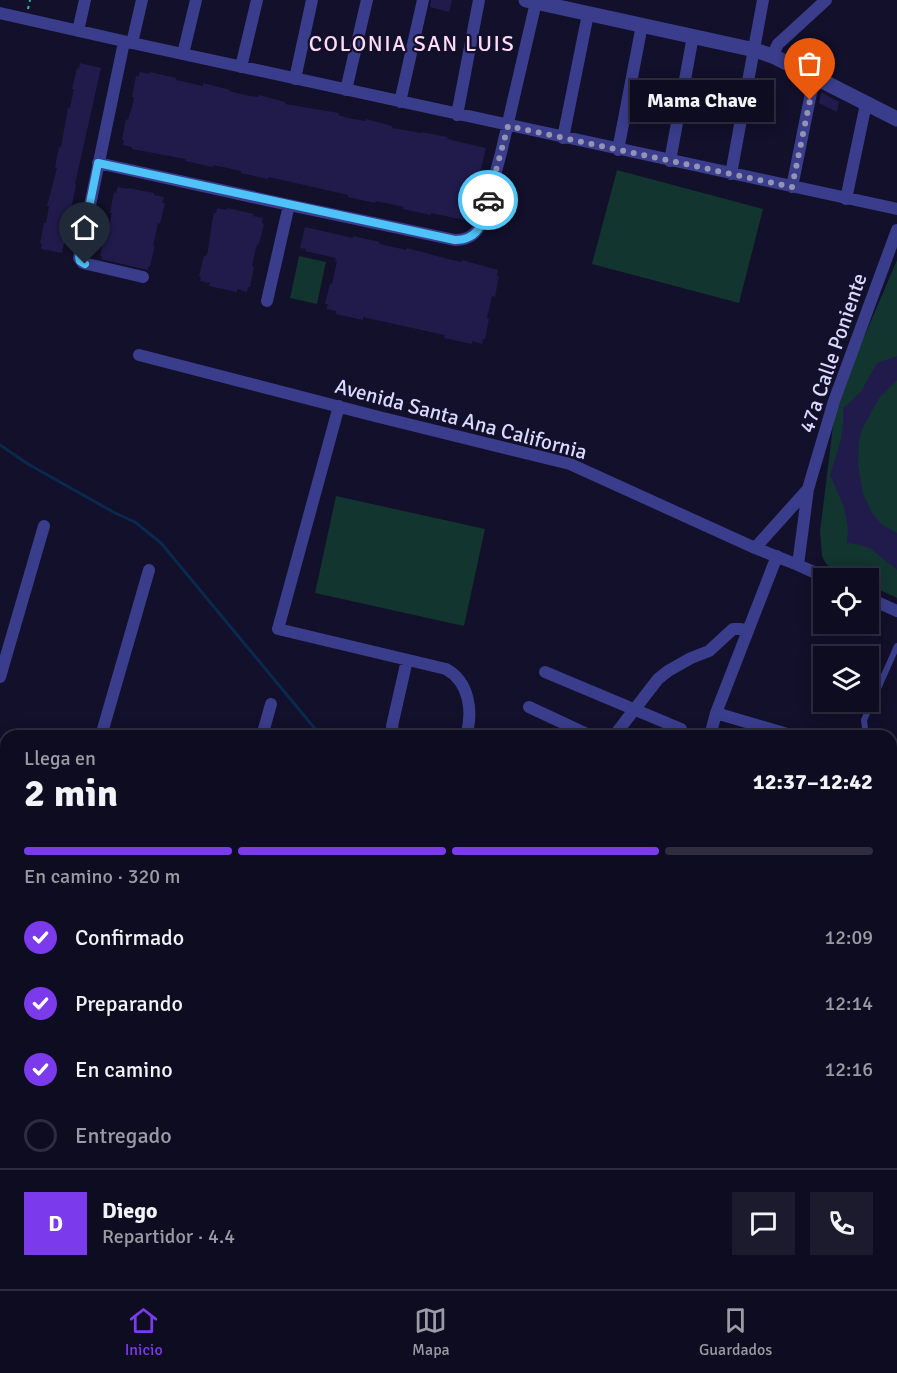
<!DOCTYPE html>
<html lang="es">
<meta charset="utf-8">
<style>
body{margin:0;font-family:Signika,sans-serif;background:#1c1a2d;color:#f1f3f6;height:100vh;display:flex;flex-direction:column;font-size:22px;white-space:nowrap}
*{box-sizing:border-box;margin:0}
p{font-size:20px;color:#9b9ba5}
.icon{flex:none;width:33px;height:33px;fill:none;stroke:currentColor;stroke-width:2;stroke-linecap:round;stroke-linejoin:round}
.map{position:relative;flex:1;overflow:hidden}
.drawer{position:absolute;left:0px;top:730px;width:897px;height:560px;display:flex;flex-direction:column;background:#0e0c20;border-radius:18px 18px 0 0;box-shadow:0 3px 15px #0003,0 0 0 2px #2e2c3e}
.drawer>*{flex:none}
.buttons{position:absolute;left:813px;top:568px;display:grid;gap:12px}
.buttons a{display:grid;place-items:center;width:66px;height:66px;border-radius:0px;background:#0e0c20;box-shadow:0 3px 15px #0003,0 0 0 2px #2e2c3e;font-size:30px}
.pin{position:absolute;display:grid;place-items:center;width:51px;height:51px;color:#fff;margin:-62px -26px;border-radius:50% 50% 50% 0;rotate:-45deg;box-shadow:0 0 6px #0007}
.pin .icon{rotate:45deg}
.courier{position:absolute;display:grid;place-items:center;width:60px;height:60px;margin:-30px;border:4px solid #4fc3f7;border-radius:50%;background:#fff;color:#222;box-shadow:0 2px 8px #0007}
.bubble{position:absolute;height:42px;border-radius:0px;background:#0e0c20;box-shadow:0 3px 15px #0003,0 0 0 2px #2e2c3e;font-size:20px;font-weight:700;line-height:42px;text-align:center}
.summary em{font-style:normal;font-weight:700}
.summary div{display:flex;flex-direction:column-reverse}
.summary{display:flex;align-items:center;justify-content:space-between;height:102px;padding:0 24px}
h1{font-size:39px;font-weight:700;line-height:45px}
.bar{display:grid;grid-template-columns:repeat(4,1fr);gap:9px 6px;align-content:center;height:72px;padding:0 24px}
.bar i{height:8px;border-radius:4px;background:#2e2c3e}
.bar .active{background:#7c3aed}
.bar p{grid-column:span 4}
.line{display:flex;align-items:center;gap:15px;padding:0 24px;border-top:2px solid #2e2c3e}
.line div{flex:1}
.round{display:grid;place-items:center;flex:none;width:63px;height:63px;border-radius:0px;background:#1c1a2d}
ol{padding:0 24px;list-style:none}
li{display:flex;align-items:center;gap:18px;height:66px}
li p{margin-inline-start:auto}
li .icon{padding:6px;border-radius:50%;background:#7c3aed;color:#fff;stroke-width:4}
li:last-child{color:#9b9ba5}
li i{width:33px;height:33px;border:3px solid #2e2c3e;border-radius:50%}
.tab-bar{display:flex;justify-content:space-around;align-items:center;height:84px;border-top:2px solid #2e2c3e;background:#0e0c20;font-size:16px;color:#9b9ba5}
.tab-bar a{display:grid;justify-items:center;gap:3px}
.tab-bar .active{color:#7c3aed}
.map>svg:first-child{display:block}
.green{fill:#123530}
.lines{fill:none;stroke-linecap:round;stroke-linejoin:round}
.stream{stroke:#0b294e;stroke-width:3}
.building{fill:#211b4c}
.path{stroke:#2cc0ab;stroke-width:2;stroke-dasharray:3 4.5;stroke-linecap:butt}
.service{stroke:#393d8b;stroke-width:6}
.minor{stroke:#393d8b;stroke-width:12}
.tertiary{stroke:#393d8b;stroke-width:15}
.done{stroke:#9493b4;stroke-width:6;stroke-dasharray:0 10.8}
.route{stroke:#4fc3f7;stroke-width:8}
.labels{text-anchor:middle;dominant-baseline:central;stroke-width:4.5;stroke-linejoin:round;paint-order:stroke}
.street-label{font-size:21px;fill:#dad9ff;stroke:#12102a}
.neighbourhood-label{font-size:22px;letter-spacing:1.5px;fill:#ffdbf5;stroke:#12102a}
</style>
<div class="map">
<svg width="897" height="1289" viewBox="0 0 897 1289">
<rect width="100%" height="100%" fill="#12102a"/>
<path class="green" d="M617 170 763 209 739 303 592 264Z
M299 256 326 262 317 304 290 298Z
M897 260V598L869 585 868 579H854L830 568 825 562 822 556 820 531 834 418 846 379Z
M336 496 485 529 464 626 315 593Z
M891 1169 897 1171V1235L891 1233Z
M50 1284H86L103 1289H49Z
M241 1284H556L554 1289H239Z"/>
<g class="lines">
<path class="stream" d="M0 445 28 464 115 513 135 522 161 543 321 736
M891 1142 897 1144"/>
</g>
<path class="building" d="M431 0H452L449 12 430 7Z
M80 63 101 68 75 184 76 185 62 253 41 249 42 244 40 243 44 223H46L49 206H47L57 168 55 167 59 147H61L68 108H70L74 89H72L77 68 79 69Z
M140 72 149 74 150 72 176 78V80L203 86V83L218 87 230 90 229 91 249 96 258 97 259 95 285 102V104L339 113 338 115 348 118 365 121 366 119 392 126V128L421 133V132L448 137 447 139 486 148 469 221 431 213V215L403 209 404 207 385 203 376 201 375 203 348 197V195L269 177 268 179 254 176 241 173V171L223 167 213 165V167L185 161 186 159 132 149V147L123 145 124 140H122L126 119 128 120 132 107 134 97H132L136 76 138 77Z
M821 92 839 102 837 112 819 103Z
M118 187 127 189 128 188 154 193V195L164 197 162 203H165L160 224 158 223 157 228 153 246H155L153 253 150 267 148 266V270L101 259 102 256H100L105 235H107L108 230 112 213H110L114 192 116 193Z
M217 208 227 210V208L254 214 253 216 263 218 262 223 264 224 259 244H258L256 248 252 266 254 267 250 287H248L247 292 237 289V292L209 286 210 283 200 281 201 277 199 276 204 256H206L208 251 212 222 214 213H216Z
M305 227 353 238V236L380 242 379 244 389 246 406 250 407 248 452 260 462 262V260L498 270 497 276H499L495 297 492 296 491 301 487 318 489 319 485 339H483L482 344 472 341V344L444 338 445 335 426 331 363 317V320L336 314V311L326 309 328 304H325L330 284H332L337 261H335L336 258 305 251 306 249 300 248Z
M897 356V380L879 398 862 429 859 440 858 464 863 494 872 513 882 525 897 533V570L870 548 856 544 847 543 848 527 844 507 830 475 841 440 843 425V408L853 400 862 390 877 363Z"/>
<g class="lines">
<path class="path" d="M28 9 30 0"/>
<path class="service" d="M866 736 864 720 897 646
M891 842 897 864
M891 1031 897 1032
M0 1281 6 1282
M14 1284 34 1289
M385 1284 388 1289
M434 1289 437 1284"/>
<path class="minor" d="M0 13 132 43 897 209
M78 31 85 0
M124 42 79 258 83 263 143 277
M132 43 142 0
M183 54 196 0
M775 57V50L778 44 826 0
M241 67 257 0
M295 79 312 0
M346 90 367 0
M400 102 423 0
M457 115 479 0
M563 138 588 14
M618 150 642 25
M670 161 693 36
M98 163 289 205 455 240C470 240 478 233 483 219L501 153 536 2
M731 174 763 0
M792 187 814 78
M846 199 866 104
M267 301 289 205
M139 355 375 416 570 464 755 548 798 565 829 579
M339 406 278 629 446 669C470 682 473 713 466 736
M755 548 808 489
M798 565 808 489 834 401 897 230
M868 598 897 611
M545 672 681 729
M0 677 44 526
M529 707 591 736
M716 713 794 736
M101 736 149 570
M262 736 271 704
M398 736 393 731 392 726 407 660
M614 736 658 679 668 671 691 658 709 651 733 629H741L748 631
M710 736 716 713 777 556
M0 746 6 748
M891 934 897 936
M891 984 897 986
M0 1106 6 1081
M891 1128 897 1123
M0 1137 6 1139
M839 1284 840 1289
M226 1289 227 1284"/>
<path class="tertiary" d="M526 0 755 50 775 57 897 119"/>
</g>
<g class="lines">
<path class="done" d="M488 200 508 126 792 187 810 100"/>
<path class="route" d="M85 264 80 261 79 257 98 163 455 240C481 240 483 220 488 200"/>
</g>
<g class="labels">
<g class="street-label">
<text transform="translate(833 353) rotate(-71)">47a Calle Poniente</text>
<text transform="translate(461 419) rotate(15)">Avenida Santa Ana California</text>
</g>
<g class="neighbourhood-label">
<text x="412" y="43">COLONIA SAN LUIS</text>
</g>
</g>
</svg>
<div class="buttons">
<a><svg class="icon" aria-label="locate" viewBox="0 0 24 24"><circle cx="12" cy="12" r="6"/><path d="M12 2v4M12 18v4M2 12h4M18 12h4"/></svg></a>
<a><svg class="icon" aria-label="layers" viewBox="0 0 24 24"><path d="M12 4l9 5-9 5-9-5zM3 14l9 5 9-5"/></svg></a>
</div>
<div class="pin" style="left:810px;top:100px;background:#ea580c"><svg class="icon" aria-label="bag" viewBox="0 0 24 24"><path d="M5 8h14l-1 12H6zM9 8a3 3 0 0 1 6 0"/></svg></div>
<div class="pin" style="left:85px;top:264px;background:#1f2937"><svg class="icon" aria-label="home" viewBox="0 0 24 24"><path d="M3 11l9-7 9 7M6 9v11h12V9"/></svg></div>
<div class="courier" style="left:488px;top:200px"><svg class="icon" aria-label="car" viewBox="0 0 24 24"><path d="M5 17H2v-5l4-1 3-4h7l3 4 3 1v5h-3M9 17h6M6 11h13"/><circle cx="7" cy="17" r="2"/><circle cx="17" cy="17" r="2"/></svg></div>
<div class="bubble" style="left:630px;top:80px;width:144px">Mama Chave</div>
<section class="drawer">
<div class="summary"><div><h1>2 min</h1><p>Llega en</p></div><em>12:37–12:42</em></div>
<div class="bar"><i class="active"></i><i class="active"></i><i class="active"></i><i></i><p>En camino · 320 m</p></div>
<ol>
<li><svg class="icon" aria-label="check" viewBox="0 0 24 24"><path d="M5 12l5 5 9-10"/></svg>Confirmado<p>12:09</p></li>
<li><svg class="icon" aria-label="check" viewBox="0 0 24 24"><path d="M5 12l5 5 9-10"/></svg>Preparando<p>12:14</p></li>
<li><svg class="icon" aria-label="check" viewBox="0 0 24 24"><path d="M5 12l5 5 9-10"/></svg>En camino<p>12:16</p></li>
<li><i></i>Entregado</li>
</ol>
<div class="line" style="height:108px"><b class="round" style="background:#7c3aed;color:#fff">D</b><div><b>Diego</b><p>Repartidor · 4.4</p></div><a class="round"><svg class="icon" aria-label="chat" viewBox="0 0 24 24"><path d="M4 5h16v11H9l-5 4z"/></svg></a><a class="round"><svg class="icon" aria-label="phone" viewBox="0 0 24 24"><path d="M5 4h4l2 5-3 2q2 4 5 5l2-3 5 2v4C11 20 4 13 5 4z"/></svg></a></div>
</section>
</div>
<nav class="tab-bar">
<a class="active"><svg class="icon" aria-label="home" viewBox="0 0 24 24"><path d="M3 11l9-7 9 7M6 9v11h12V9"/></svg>Inicio</a>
<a><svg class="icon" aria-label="map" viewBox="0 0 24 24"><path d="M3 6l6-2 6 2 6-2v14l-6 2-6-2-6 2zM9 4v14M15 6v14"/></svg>Mapa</a>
<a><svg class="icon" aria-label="saved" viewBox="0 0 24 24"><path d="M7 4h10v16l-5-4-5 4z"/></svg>Guardados</a>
</nav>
